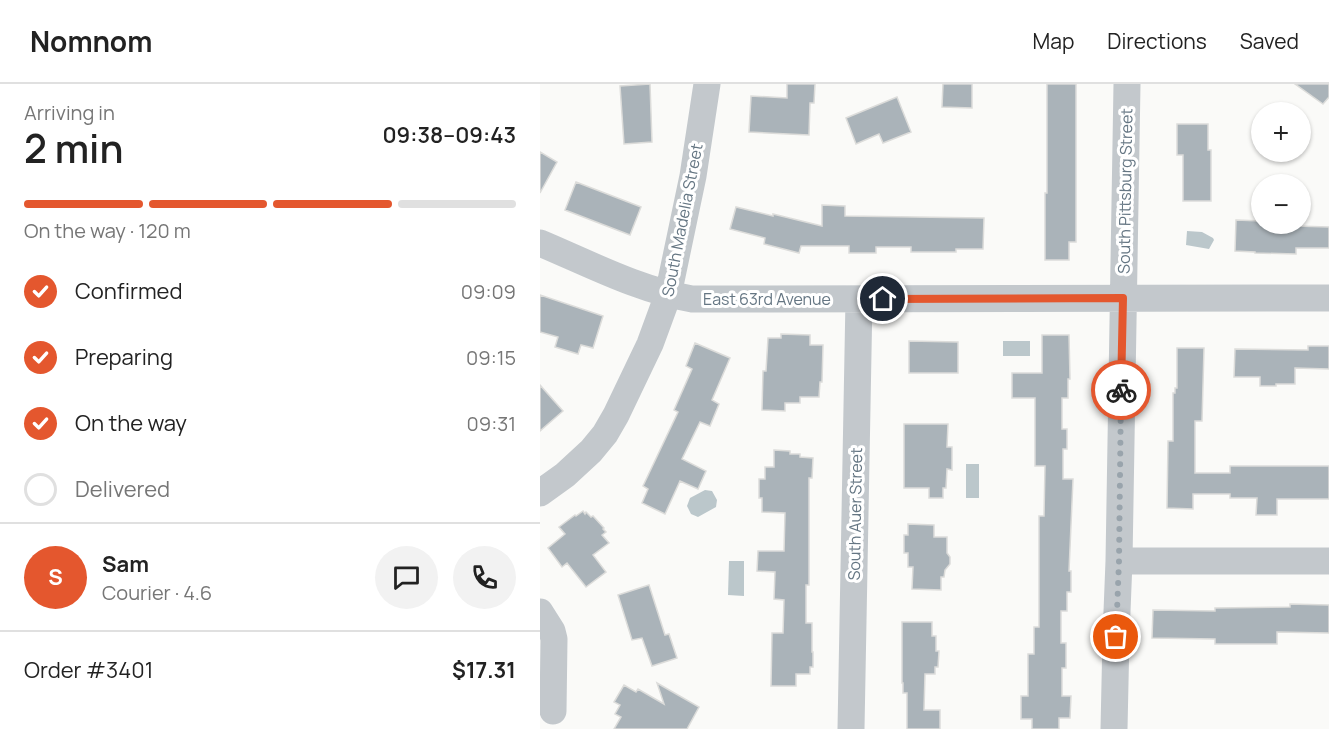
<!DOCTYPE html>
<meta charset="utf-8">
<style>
body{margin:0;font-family:Manrope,sans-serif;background:#f2f2f2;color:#222;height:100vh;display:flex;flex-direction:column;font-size:22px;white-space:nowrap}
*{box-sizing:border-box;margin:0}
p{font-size:20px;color:#767676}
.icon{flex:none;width:33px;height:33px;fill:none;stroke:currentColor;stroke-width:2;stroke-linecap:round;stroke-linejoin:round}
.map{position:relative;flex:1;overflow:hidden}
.side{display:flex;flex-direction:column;background:#fff;width:540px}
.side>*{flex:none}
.tools{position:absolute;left:711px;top:18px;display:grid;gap:12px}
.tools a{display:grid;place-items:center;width:60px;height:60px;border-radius:50%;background:#fff;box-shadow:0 2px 4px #0004;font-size:30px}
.pin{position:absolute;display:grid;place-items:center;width:51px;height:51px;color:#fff;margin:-26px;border:3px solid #fff;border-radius:50%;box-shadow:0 2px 6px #0007}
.courier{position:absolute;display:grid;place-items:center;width:60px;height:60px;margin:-30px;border:4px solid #e4572e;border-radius:50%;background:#fff;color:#222;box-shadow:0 2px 8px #0007}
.head em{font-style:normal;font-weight:600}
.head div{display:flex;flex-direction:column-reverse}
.head{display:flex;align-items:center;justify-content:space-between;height:102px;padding:0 24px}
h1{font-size:39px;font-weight:600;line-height:45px}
.bar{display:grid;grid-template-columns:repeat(4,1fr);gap:9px 6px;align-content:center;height:72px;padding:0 24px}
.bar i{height:8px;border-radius:4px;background:#e0e0e0}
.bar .on{background:#e4572e}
.bar p{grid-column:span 4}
.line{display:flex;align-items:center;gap:15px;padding:0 24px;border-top:2px solid #e0e0e0}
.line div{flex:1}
.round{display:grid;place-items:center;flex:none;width:63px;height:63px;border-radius:32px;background:#f2f2f2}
ol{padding:0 24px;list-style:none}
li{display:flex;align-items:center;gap:18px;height:66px}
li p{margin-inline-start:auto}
li .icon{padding:6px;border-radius:50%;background:#e4572e;color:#fff;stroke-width:4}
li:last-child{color:#767676}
li i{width:33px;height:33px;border:3px solid #e0e0e0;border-radius:50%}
header{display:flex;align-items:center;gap:36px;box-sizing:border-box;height:84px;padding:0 30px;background:#fff;border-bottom:2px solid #e0e0e0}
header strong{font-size:28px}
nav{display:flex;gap:33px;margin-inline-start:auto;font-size:21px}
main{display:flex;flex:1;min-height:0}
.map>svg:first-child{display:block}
.water{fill:#bbc7cb}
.building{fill:#aab3b9;stroke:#dcdcda;stroke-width:1.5}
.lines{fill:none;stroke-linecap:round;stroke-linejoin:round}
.minor{stroke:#c3c8cc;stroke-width:27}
.done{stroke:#99a4ac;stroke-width:6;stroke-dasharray:0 10.8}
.route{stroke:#e4572e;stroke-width:8}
.labels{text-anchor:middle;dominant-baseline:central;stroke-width:6;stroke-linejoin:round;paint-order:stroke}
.street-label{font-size:16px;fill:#657683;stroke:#fff}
</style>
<header>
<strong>Nomnom</strong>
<nav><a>Map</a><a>Directions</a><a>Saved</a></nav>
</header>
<main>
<section class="side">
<div class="head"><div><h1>2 min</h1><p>Arriving in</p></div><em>09:38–09:43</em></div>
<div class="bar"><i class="on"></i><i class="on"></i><i class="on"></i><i></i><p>On the way · 120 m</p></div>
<ol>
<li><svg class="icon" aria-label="check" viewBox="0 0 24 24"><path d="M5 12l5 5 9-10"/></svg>Confirmed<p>09:09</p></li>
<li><svg class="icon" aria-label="check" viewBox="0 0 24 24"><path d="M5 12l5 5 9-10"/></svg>Preparing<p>09:15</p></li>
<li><svg class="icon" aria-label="check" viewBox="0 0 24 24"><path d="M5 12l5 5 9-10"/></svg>On the way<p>09:31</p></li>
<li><i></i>Delivered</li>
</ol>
<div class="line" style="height:108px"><b class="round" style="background:#e4572e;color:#fff">S</b><div><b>Sam</b><p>Courier · 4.6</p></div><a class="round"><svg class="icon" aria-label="chat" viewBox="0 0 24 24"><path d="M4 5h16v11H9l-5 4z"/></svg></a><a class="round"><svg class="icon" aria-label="phone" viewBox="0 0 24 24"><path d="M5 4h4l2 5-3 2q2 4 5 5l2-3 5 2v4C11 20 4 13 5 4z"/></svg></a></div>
<div class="line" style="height:78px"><div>Order #3401</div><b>$17.31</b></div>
</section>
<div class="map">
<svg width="789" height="645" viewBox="0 0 789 645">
<rect width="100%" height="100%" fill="#fafaf8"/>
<path class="water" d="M647 147 662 148 673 154 674 156 669 165 646 161Z
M463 257H490V272H463Z
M426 380H439V414H426Z
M165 406 172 407 177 416 176 423 158 433 151 430 147 422 150 414Z
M189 477H204V512L188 511Z"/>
<path class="building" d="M110 0 112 58 84 60 80 2Z
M247 0H275L274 19H270L269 51 209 48 211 12 247 14Z
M403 0H432V24L402 23Z
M507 0H536V158H529V176H505V109H507Z
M755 0H789V13L783 20Z
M357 13 371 48 343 59 339 50 316 60 306 34Z
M637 40H668V66H671V117H643V71H637Z
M0 68 17 78 0 109Z
M36 98 101 123 90 151 25 126Z
M282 121 305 122V132L444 134 443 165H416V168H371V163H336V169H309V162H261L259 169 224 160 225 154 190 145 196 123 233 132V130L282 142Z
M696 136 722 137V141L789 143V164H756V170L715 169V168L695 167Z
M0 211 63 232 53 264 41 261 38 270 15 263 18 253 0 248Z
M241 250 270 251V261H283L282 298H280L279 313H260V319H245V327L222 326 223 287H226L228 254H241Z
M502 251H529L530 295H528V314H522V345H527V365H523V395H533L529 487H531V508H527V527H521V559H526V584H522V612H531L530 634H519V645H492V635H481V612H488V570H494V543H499V432H504L505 382H495V314H472V289H502Z
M369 257 418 258V289H369Z
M155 259 190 274 172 316 179 320 170 342 160 338 142 375 166 387 158 405 140 397 125 430 102 419 108 405 103 402 138 328 134 326 152 285 146 282Z
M768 262H789V285L755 284V300H736V302H720V293H694L695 265 768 266Z
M637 264H664L662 337H655V389H690V382H789V415H737V431H716L717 414H690V410H653V425L627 424 628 357H633V309H635V304H637Z
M0 301 23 327 0 347Z
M364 340H408L407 363H412V386L407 385 406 404H403V414H389V404H364Z
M234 366 250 367V370H260V373L273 374 272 394H269V501H266V539H272V568H273V583H270V590H256V602H231L232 549H243L244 516 234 515 235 488 217 487 218 467H244L245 429 222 428V414H219V395H225V383H234Z
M43 427 45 430 46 428 51 433 53 432 64 444 63 445 66 448 62 451 69 459 53 471 66 488 46 503 27 479 22 483 8 464 25 450 19 443 35 431 36 432Z
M368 440 394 441V453H407V469L410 473V480L405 486 404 493H401V506L372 505 373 483H368V469H364V451H368Z
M109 501 125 551 129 550 137 574 112 582 102 554 92 556 78 511Z
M750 520 789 521V549L737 548V560H675V555L612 554 613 526 675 527V524L750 523Z
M362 538H392V552H396V567H399L398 583H395V590H385L384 626H400V645H367V609H363V599H362Z
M117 599 159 623 147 645H74L81 633 75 630 80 621 74 618 84 601 96 608 98 605 124 620Z"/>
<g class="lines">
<path class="minor" d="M0 159C50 180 99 206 152 215L789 214
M0 409 25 391 51 367 65 350 76 331 110 260 128 211 153 92 167 0
M579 477H789
M0 528 12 547 14 555 13 627
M311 645 319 215
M574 645 576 553 579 477 587 0"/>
</g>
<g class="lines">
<path class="done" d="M576 553 579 477 581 306"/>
<path class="route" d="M343 215 583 214 581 306"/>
</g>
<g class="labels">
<g class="street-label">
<text transform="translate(585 107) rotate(-89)">South Pittsburg Street</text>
<text transform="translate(142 136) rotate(-79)">South Madelia Street</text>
<text x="227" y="215">East 63rd Avenue</text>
<text transform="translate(315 430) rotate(-89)">South Auer Street</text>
</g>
</g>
</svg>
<div class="tools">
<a>+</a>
<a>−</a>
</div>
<div class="pin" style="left:576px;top:553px;background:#ea580c"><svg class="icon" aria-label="bag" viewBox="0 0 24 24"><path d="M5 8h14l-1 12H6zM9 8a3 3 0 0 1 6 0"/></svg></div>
<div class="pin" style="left:343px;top:215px;background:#1f2937"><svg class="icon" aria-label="home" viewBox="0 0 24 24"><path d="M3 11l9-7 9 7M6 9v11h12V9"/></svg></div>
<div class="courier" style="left:581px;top:306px"><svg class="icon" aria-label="bike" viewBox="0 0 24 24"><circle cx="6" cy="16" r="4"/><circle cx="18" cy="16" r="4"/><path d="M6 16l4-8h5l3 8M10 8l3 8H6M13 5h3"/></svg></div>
</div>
</main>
